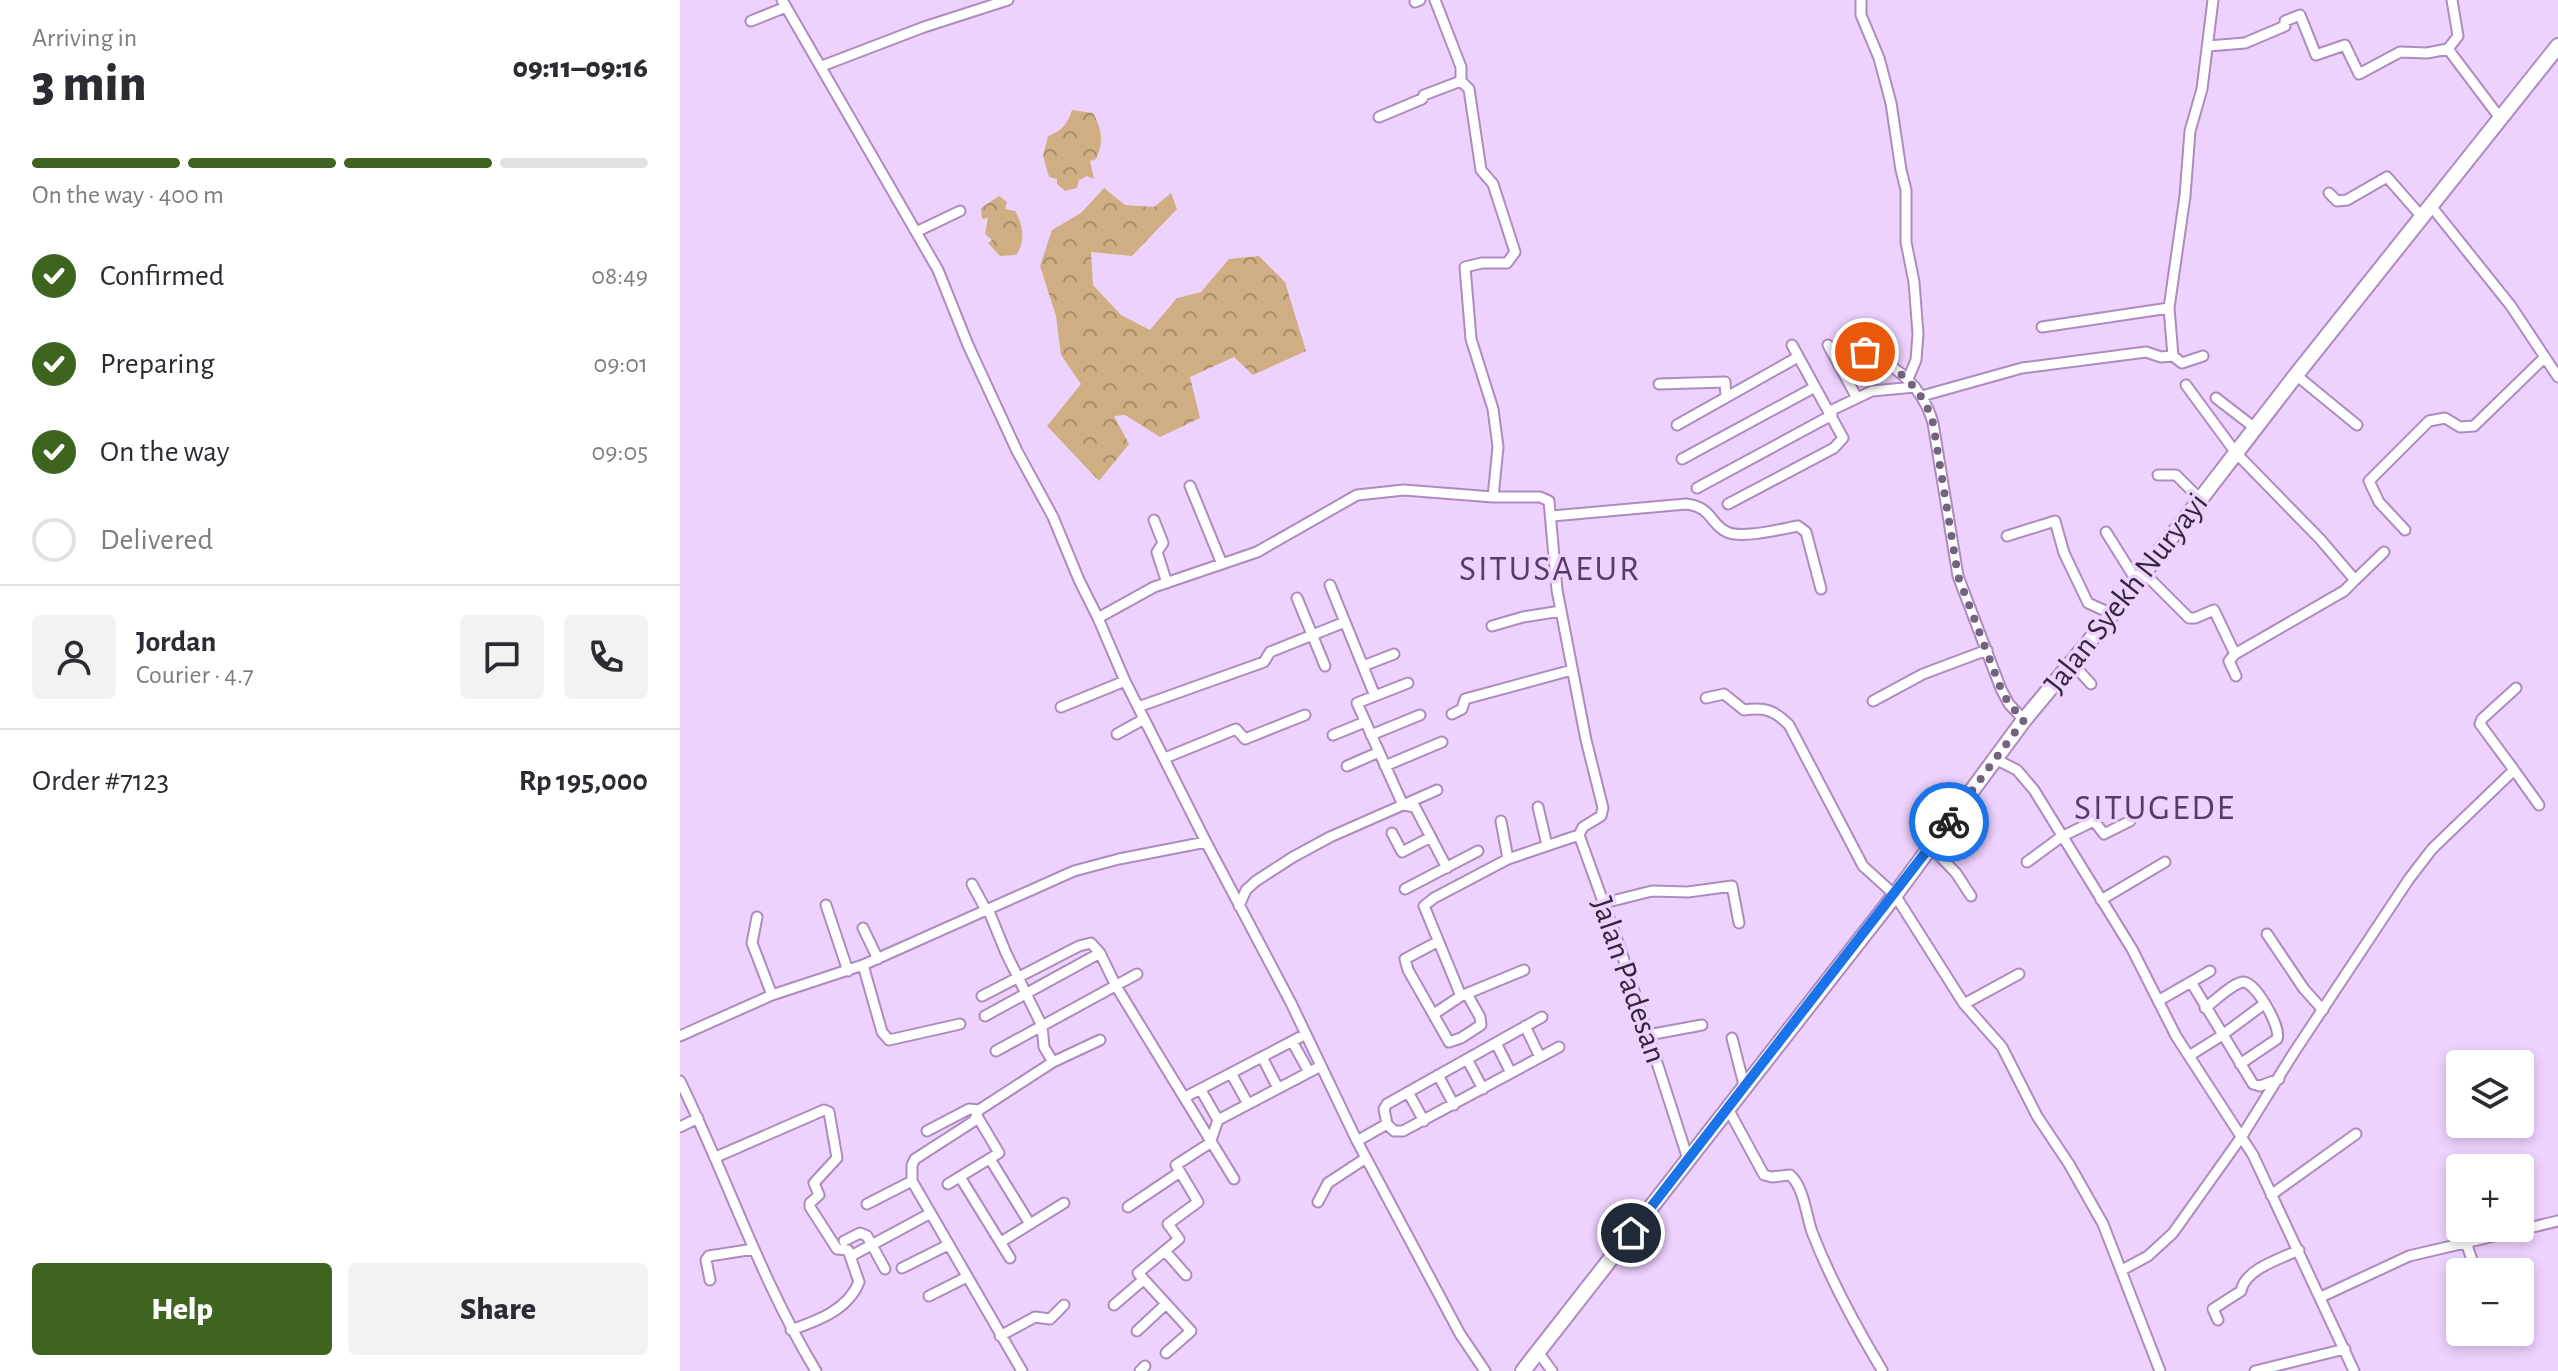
<!DOCTYPE html>
<meta charset="utf-8">
<style>
body{margin:0;font-family:"Alegreya Sans",sans-serif;background:#f2f2f3;color:#2b2b33;height:100vh;display:flex;flex-direction:column;font-size:30px;white-space:nowrap}
*{box-sizing:border-box;margin:0}
p{font-size:26px;color:#7c7c81}
.icon{flex:none;width:44px;height:44px;fill:none;stroke:currentColor;stroke-width:2;stroke-linecap:round;stroke-linejoin:round}
.map{position:relative;flex:1;overflow:hidden}
.sheet{display:flex;flex-direction:column;background:#fff;width:680px}
.sheet>*{flex:none}
.tools{position:absolute;left:1766px;top:1050px;display:grid;gap:16px}
.tools a{display:grid;place-items:center;width:88px;height:88px;border-radius:8px;background:#fff;box-shadow:0 4px 12px #0003;font-size:40px}
.pin{position:absolute;display:grid;place-items:center;width:68px;height:68px;color:#fff;margin:-34px;border:4px solid #fff;border-radius:50%;box-shadow:0 2px 8px #0007}
.courier{position:absolute;display:grid;place-items:center;width:80px;height:80px;margin:-40px;border:6px solid #1a73e8;border-radius:50%;background:#fff;color:#222;box-shadow:0 2px 10px #0007}
.overview em{font-style:normal;font-weight:800}
.overview div{display:flex;flex-direction:column-reverse}
.overview{display:flex;align-items:center;justify-content:space-between;height:136px;padding:0 32px}
h1{font-size:52px;font-weight:800;line-height:60px}
.bar{display:grid;grid-template-columns:repeat(4,1fr);gap:12px 8px;align-content:center;height:96px;padding:0 32px}
.bar i{height:10px;border-radius:6px;background:#e1e1e2}
.bar .current{background:#3e641f}
.bar p{grid-column:span 4}
.line{display:flex;align-items:center;gap:20px;padding:0 32px;border-top:2px solid #e1e1e2}
.line div{flex:1}
.round{display:grid;place-items:center;flex:none;width:84px;height:84px;border-radius:8px;background:#f2f2f3}
ol{padding:0 32px;list-style:none}
li{display:flex;align-items:center;gap:24px;height:88px}
li p{margin-inline-start:auto}
li .icon{padding:8px;border-radius:50%;background:#3e641f;color:#fff;stroke-width:4}
li:last-child{color:#7c7c81}
li i{width:44px;height:44px;border:4px solid #e1e1e2;border-radius:50%}
.cta{display:flex;gap:16px;margin-top:auto;padding:16px 32px}
.cta a{flex:1;height:92px;border-radius:8px;background:#3e641f;color:#fff;font-size:32px;font-weight:800;line-height:92px;text-align:center}
.cta a+a{background:#f2f2f3;color:#2b2b33}
main{display:flex;flex:1;min-height:0}
.map>svg:first-child{display:block}
.forest{fill:url(#forest-crowns)}
.lines{fill:none;stroke-linecap:round;stroke-linejoin:round}
.street-casing{stroke:#ad8bbe;stroke-width:13}
.secondary-casing{stroke:#ad8bbe;stroke-width:18}
.street{stroke:#fff;stroke-width:9}
.secondary{stroke:#fff;stroke-width:14}
.done{stroke:#74627f;stroke-width:8;stroke-dasharray:0 14.4}
.route{stroke:#1a73e8;stroke-width:10}
.labels{text-anchor:middle;dominant-baseline:central;stroke-width:7;stroke-linejoin:round;paint-order:stroke}
.street-label{font-size:32px;fill:#33263a;stroke:#eed2fe}
.quarter-label{font-size:36px;letter-spacing:2px;fill:#593b69;stroke:#eed2fe}
</style>
<main>
<section class="sheet">
<div class="overview"><div><h1>3 min</h1><p>Arriving in</p></div><em>09:11–09:16</em></div>
<div class="bar"><i class="current"></i><i class="current"></i><i class="current"></i><i></i><p>On the way · 400 m</p></div>
<ol>
<li><svg class="icon" aria-label="check" viewBox="0 0 24 24"><path d="M5 12l5 5 9-10"/></svg>Confirmed<p>08:49</p></li>
<li><svg class="icon" aria-label="check" viewBox="0 0 24 24"><path d="M5 12l5 5 9-10"/></svg>Preparing<p>09:01</p></li>
<li><svg class="icon" aria-label="check" viewBox="0 0 24 24"><path d="M5 12l5 5 9-10"/></svg>On the way<p>09:05</p></li>
<li><i></i>Delivered</li>
</ol>
<div class="line" style="height:144px"><a class="round"><svg class="icon" aria-label="person" viewBox="0 0 24 24"><circle cx="12" cy="8" r="4"/><path d="M4 21q1-7 8-7t8 7"/></svg></a><div><b>Jordan</b><p>Courier · 4.7</p></div><a class="round"><svg class="icon" aria-label="chat" viewBox="0 0 24 24"><path d="M4 5h16v11H9l-5 4z"/></svg></a><a class="round"><svg class="icon" aria-label="phone" viewBox="0 0 24 24"><path d="M5 4h4l2 5-3 2q2 4 5 5l2-3 5 2v4C11 20 4 13 5 4z"/></svg></a></div>
<div class="line" style="height:104px"><div>Order #7123</div><b>Rp 195,000</b></div>
<div class="cta"><a>Help</a><a>Share</a></div>
</section>
<div class="map">
<svg width="1878" height="1371" viewBox="0 0 1878 1371">
<defs>
<pattern id="forest-crowns" width="20" height="18" patternUnits="userSpaceOnUse" patternTransform="scale(2)"><rect width="20" height="18" fill="#d0ae83"/><path d="M2 6a3 3 0 1 1 6 0M12 15a3 3 0 1 1 6 0" fill="none" stroke="#a98d6c"/></pattern>
</defs>
<rect width="100%" height="100%" fill="#eed2fe"/>
<path class="forest" d="M392 110 413 113C422 129 424 142 416 159L410 161 414 179 407 176 399 180 397 188 385 191 377 184V179L369 177 363 156 368 136C381 132 388 123 392 110Z
M424 188 445 205 474 207 491 193 497 209 452 256 411 252 413 285 441 315 470 330 497 298 521 292 549 259 579 256 605 282 626 351 573 375 554 357 510 377 520 418 480 437 445 415 434 416 449 444 419 481 367 426 401 384 381 355 376 316 360 266 372 230 401 213Z
M319 196 327 202 325 209 335 211C343 224 346 242 336 255L320 256 308 243 312 240 305 234 308 218 302 219 301 208Z"/>
<g class="lines">
<defs>
<path id="street" d="M102 0 258 270 288 345 337 451 373 517 399 580 418 618 445 681 526 842 611 1003 677 1141 780 1334 805 1371
M755 0 781 67V81L789 89 801 170 813 184 835 252 827 263H802L785 267 791 339 813 409 818 447 813 497
M1181 0V15L1199 58 1211 103 1221 170 1226 190V242L1234 282 1238 334 1236 360 1228 379
M1772 0 1778 36 1768 49 1820 118
M735 2 740 0
M71 21 106 7
M1528 46 1565 43 1605 26V21L1620 15 1636 55 1665 45 1679 74 1720 52 1747 53 1768 49
M142 66 244 27 328 0
M699 117 742 99 744 95 781 81
M1649 193 1657 201 1667 200 1707 177 1742 217
M1751 206 1831 306 1878 377
M236 232 280 211
M1362 327 1489 308
M1148 345 1177 398
M1167 348C1207 356 1242 383 1253 423L1278 576 1321 689 1329 704 1344 720
M1493 356 1502 363 1523 356
M1616 375 1677 425
M979 384 1045 382 1046 397
M1242 396 1342 368 1466 352 1481 357 1493 356 1489 308 1505 196 1510 131 1522 89 1533 0
M1536 398 1575 428
M1150 411 1192 391 1235 387
M997 425 1118 357
M1002 459 1135 387
M1478 475H1496L1519 498
M510 486 542 564
M1017 488 1152 415
M1048 504 1154 448 1163 438 1112 345
M872 516 1006 504C1033 507 1030 525 1047 532 1062 539 1101 529 1118 526L1126 532 1141 589
M474 520 483 543 477 552 487 583
M1725 530 1699 502 1689 481 1749 421 1765 418 1780 427 1794 426 1865 357
M1426 532 1456 580
M1327 536 1375 521 1384 553 1408 603 1432 614
M1462 571 1509 618H1515L1534 610 1555 654 1664 591 1675 580 1640 539 1556 453 1506 385
M1675 580 1704 552
M650 585 695 696
M617 598 645 666
M418 618 474 587 577 552 677 495 724 490 813 497H860L869 501 877 590 906 740 923 808 921 816 903 827 899 835 942 954 1008 1159
M812 626 843 617 881 611
M1555 654 1549 661 1556 676
M1392 663 1411 684
M683 666 714 654
M728 683 677 703 723 805 735 807 767 868
M1026 698 1044 694 1064 710C1085 707 1094 710 1109 725L1183 866 1215 895 1284 1004 1322 1047 1357 1116 1389 1164 1423 1224 1480 1371
M1193 701 1243 674 1307 650
M381 707 445 681
M458 707 584 662 590 652 665 622
M772 714 782 709 785 699 892 670
M437 734 464 719
M653 735 685 722
M691 735 740 715
M485 758 556 729 565 739 625 715
M1317 760 1337 770 1354 790 1452 949 1496 1036 1573 1155 1674 1371
M667 766 699 752
M705 766 762 742
M1834 770 1800 724 1802 719 1836 688
M858 807 867 845
M821 821 828 859 899 835
M712 833 722 852 751 837
M1251 847 1276 873 1291 896
M1347 862 1381 837 1414 821 1424 834 1450 821
M292 884 306 910
M725 889 798 851
M1421 900 1485 862
M924 903 972 891 1008 892 1052 886 1059 923
M146 905 168 971
M559 906 566 890 576 881 613 857 650 837 757 790
M308 909 326 953 362 1026 364 1047 373 1062 299 1110 294 1121 235 1159 232 1165V1181L342 1371
M77 917 72 943 92 995
M183 928 198 959
M1587 934 1624 989 1643 1010
M757 942 725 959 728 970 769 1042 781 1038 801 1025 800 1017 787 994
M183 965 202 1032 209 1040 280 1024
M1511 982 1573 1084 1580 1086 1599 1079
M302 996 399 946 411 943 420 953 436 986 554 1179
M781 996 744 906 754 898 828 859
M1478 1001 1530 971
M1284 1004 1339 974
M1525 1008C1535 1001 1551 984 1563 982 1575 981 1602 1028 1597 1039L1560 1064
M754 1014 781 996 844 970
M305 1016 420 953
M845 1026 860 1057
M968 1035 1022 1025
M0 1036 92 995 183 965 394 871 439 859 526 842
M1052 1038 1064 1085
M613 1043 629 1072
M816 1043 831 1073
M316 1051 457 974
M1509 1056 1541 1036 1584 1004
M583 1059 598 1088
M787 1059 803 1089
M373 1062 420 1040
M552 1075 568 1104
M758 1075 774 1105
M0 1081C47 1177 80 1279 136 1371
M522 1092 538 1120
M728 1092 744 1121
M509 1095 626 1034
M1047 1107 1084 1175 1092 1177 1110 1175C1124 1187 1126 1215 1132 1232 1151 1281 1175 1325 1202 1370
M707 1124 704 1109 707 1104 862 1017
M0 1127 18 1118
M247 1131 289 1109 299 1110
M677 1141 707 1124 714 1131H723L879 1047
M36 1157 144 1110 149 1112 157 1158 134 1183 139 1195 130 1203V1207L157 1249 168 1250 179 1282C168 1310 137 1321 111 1330
M310 1159 350 1224
M280 1177 330 1258
M268 1184 319 1153 297 1116
M1591 1195 1676 1134
M638 1202 648 1183 686 1158
M187 1204 232 1181
M448 1207 500 1172
M164 1241 180 1233 187 1236 205 1269
M321 1242 384 1203
M1786 1242 1796 1272
M485 1251 506 1275
M171 1256 249 1214
M222 1268 268 1245
M1442 1270 1468 1256 1493 1233 1562 1136 1613 1054 1729 879 1752 849 1834 770 1859 805
M30 1280 26 1260 29 1256 74 1249
M249 1296 287 1277
M1641 1297 1729 1256 1878 1221
M434 1305 463 1280
M1538 1320 1533 1309 1561 1291C1565 1269 1600 1259 1619 1250
M457 1331 486 1304
M320 1336 355 1317 370 1319 384 1305
M858 1352 872 1371
M486 1353 511 1331 458 1273 499 1239 488 1224 518 1202 496 1165 530 1143 538 1120 641 1066
M460 1371 465 1366
M1575 1371 1665 1349"/>
<path id="secondary" d="M843 1371 1215 895 1344 720 1432 614 1616 375 1878 46"/>
</defs>
<use href="#street" class="street-casing"/>
<use href="#secondary" class="secondary-casing"/>
<use href="#street" class="street"/>
<use href="#secondary" class="secondary"/>
</g>
<g class="lines">
<path class="done" d="M1185 352C1217 367 1243 388 1253 423L1278 576 1321 689 1329 704 1344 720 1269 822"/>
<path class="route" d="M951 1233 1269 822"/>
</g>
<g class="labels">
<g class="street-label">
<text transform="translate(1446 593) rotate(-52)">Jalan Syekh Nuryayi</text>
<text transform="translate(949 980) rotate(71)">Jalan Padesan</text>
</g>
<g class="quarter-label">
<text x="870" y="569">SITUSAEUR</text>
<text x="1475" y="808">SITUGEDE</text>
</g>
</g>
</svg>
<div class="tools">
<a><svg class="icon" aria-label="layers" viewBox="0 0 24 24"><path d="M12 4l9 5-9 5-9-5zM3 14l9 5 9-5"/></svg></a>
<a>+</a>
<a>−</a>
</div>
<div class="pin" style="left:1185px;top:352px;background:#ea580c"><svg class="icon" aria-label="bag" viewBox="0 0 24 24"><path d="M5 8h14l-1 12H6zM9 8a3 3 0 0 1 6 0"/></svg></div>
<div class="pin" style="left:951px;top:1233px;background:#1f2937"><svg class="icon" aria-label="home" viewBox="0 0 24 24"><path d="M3 11l9-7 9 7M6 9v11h12V9"/></svg></div>
<div class="courier" style="left:1269px;top:822px"><svg class="icon" aria-label="bike" viewBox="0 0 24 24"><circle cx="6" cy="16" r="4"/><circle cx="18" cy="16" r="4"/><path d="M6 16l4-8h5l3 8M10 8l3 8H6M13 5h3"/></svg></div>
</div>
</main>
